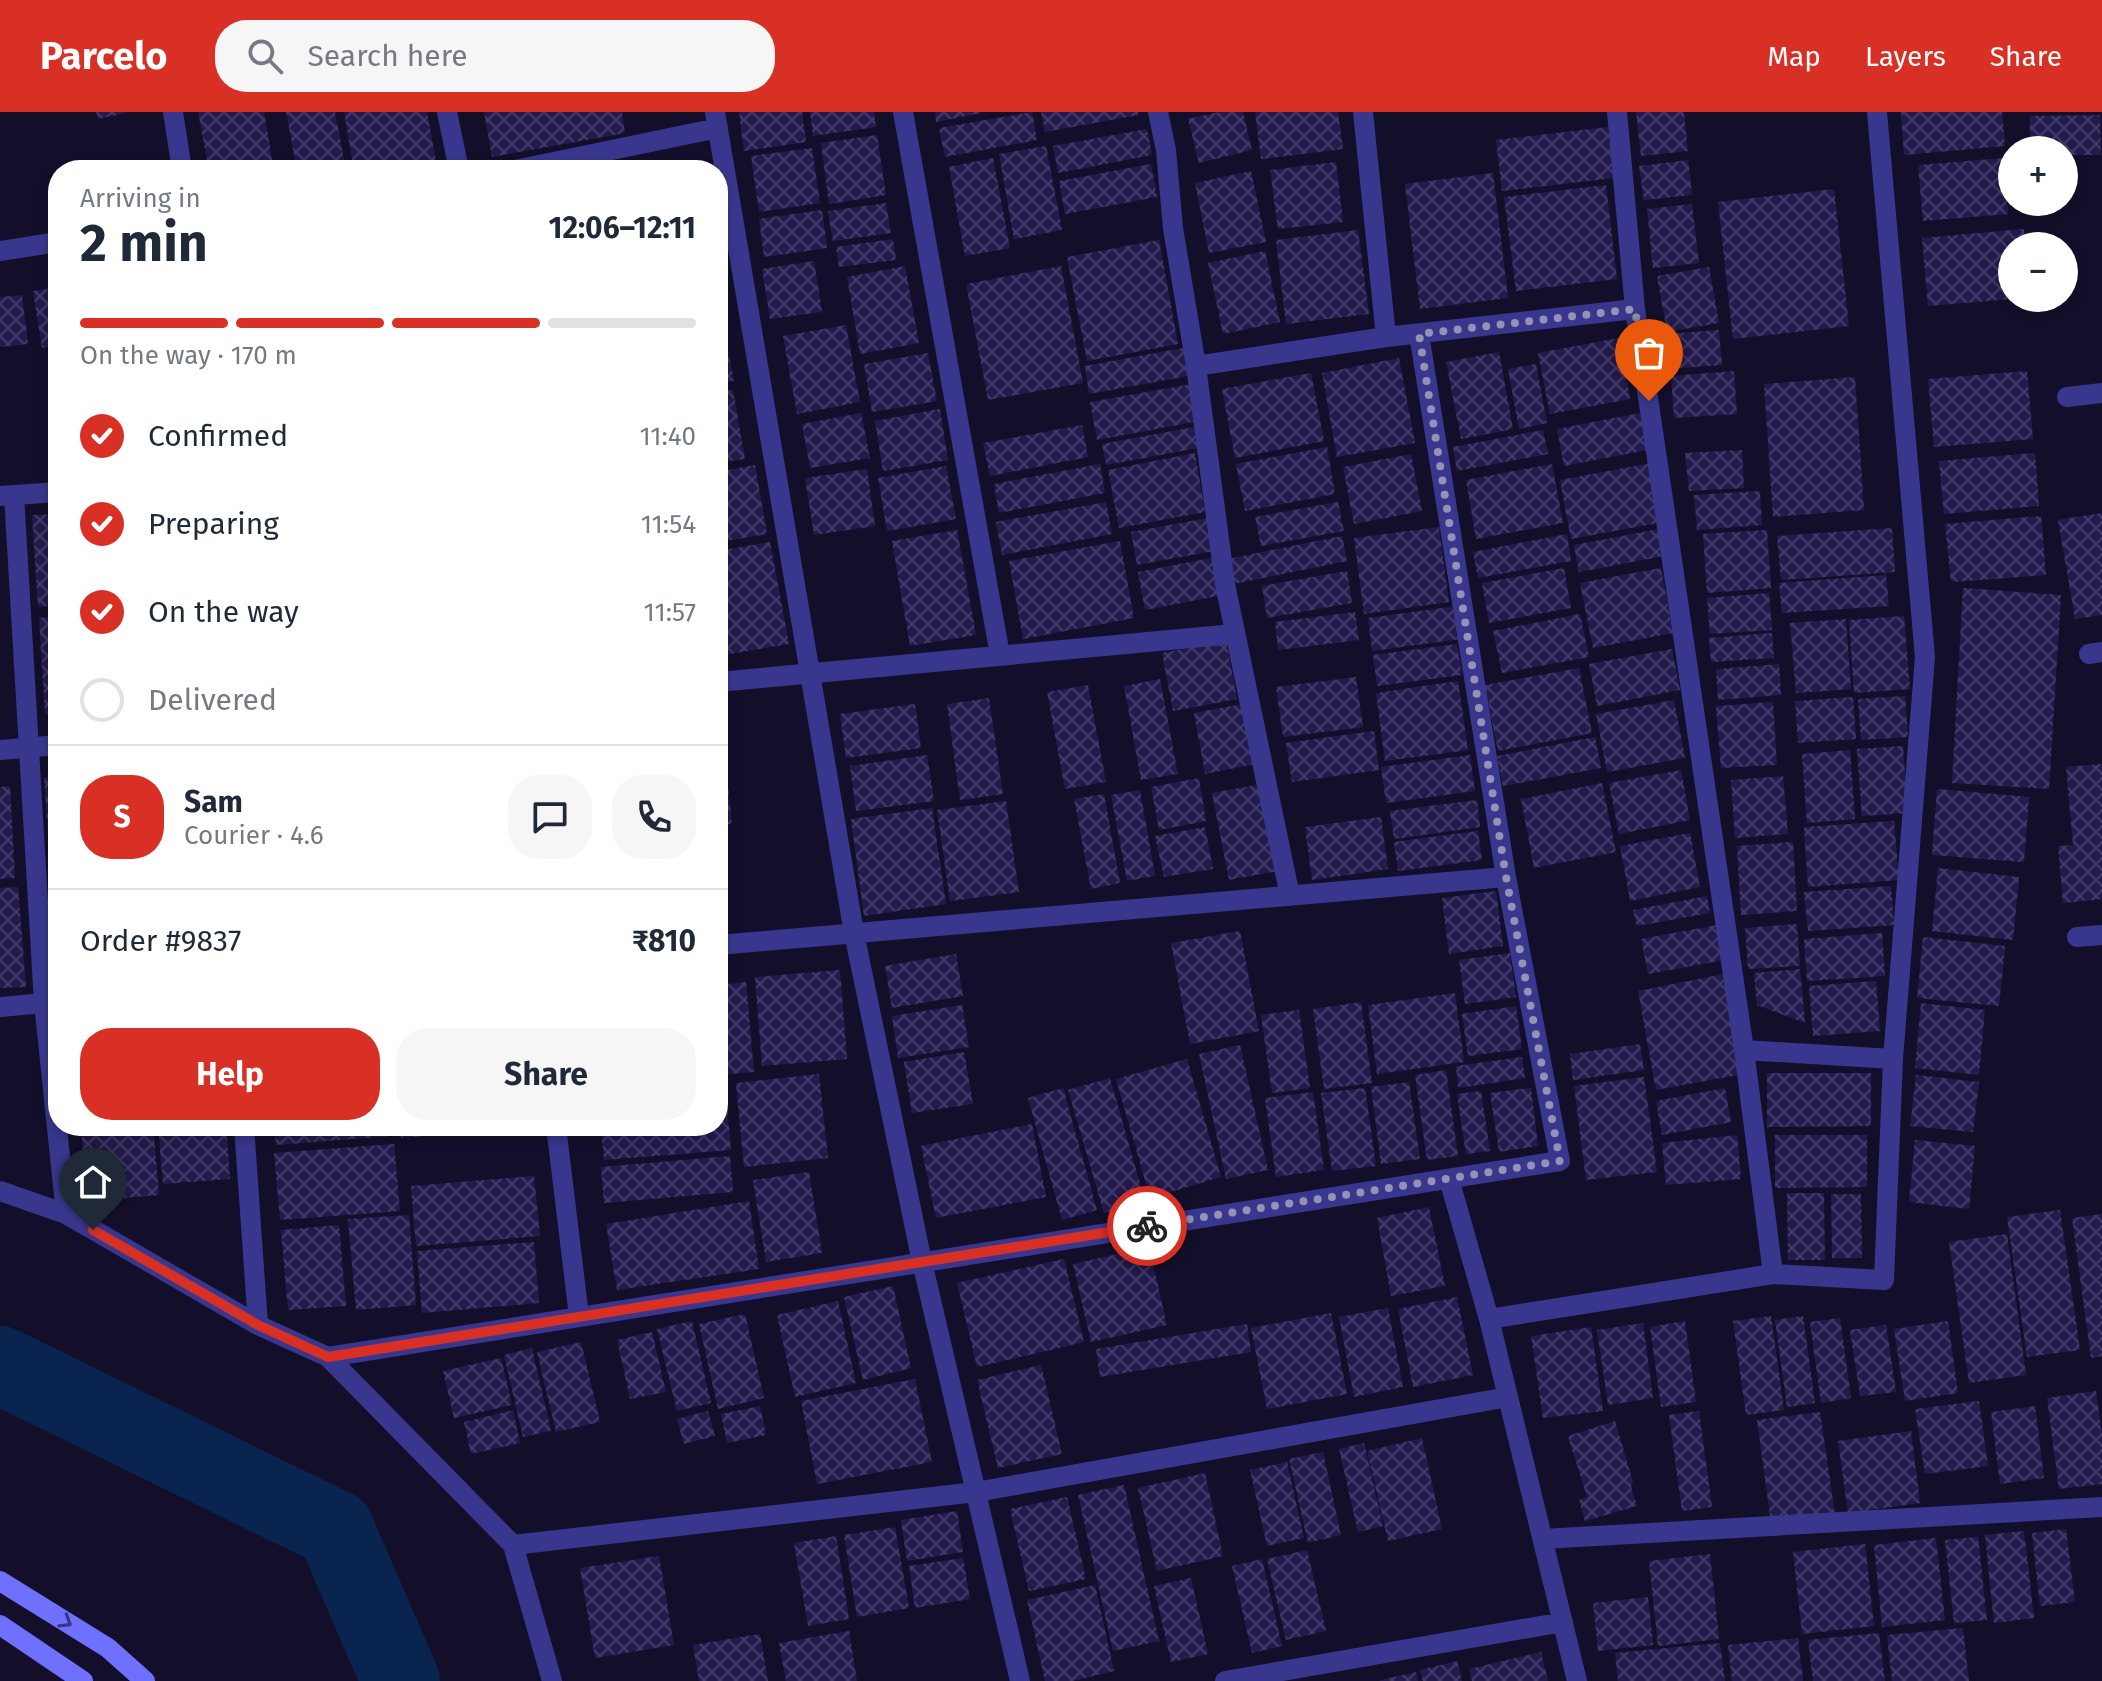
<!DOCTYPE html>
<meta charset="utf-8">
<style>
body{margin:0;font-family:"Fira Sans",sans-serif;background:#f6f6f7;color:#1f2937;height:100vh;display:flex;flex-direction:column;font-size:30px;white-space:nowrap}
*{box-sizing:border-box;margin:0}
p{font-size:26px;color:#747a83}
.icon{flex:none;width:44px;height:44px;fill:none;stroke:currentColor;stroke-width:2;stroke-linecap:round;stroke-linejoin:round}
.map{position:relative;flex:1;overflow:hidden}
.drawer{position:absolute;left:48px;top:48px;width:680px;height:976px;display:flex;flex-direction:column;background:#fff;border-radius:32px;box-shadow:0 4px 12px #0003}
.drawer>*{flex:none}
.tools{position:absolute;left:1998px;top:24px;display:grid;gap:16px}
.tools a{display:grid;place-items:center;width:80px;height:80px;border-radius:50%;background:#fff;box-shadow:0 4px 12px #0003;font-size:40px}
.pin{position:absolute;display:grid;place-items:center;width:68px;height:68px;color:#fff;margin:-82px -34px;border-radius:50% 50% 50% 0;rotate:-45deg;box-shadow:0 0 8px #0007}
.pin .icon{rotate:45deg}
.courier{position:absolute;display:grid;place-items:center;width:80px;height:80px;margin:-40px;border:6px solid #d93025;border-radius:50%;background:#fff;color:#222;box-shadow:0 2px 10px #0007}
.summary em{font-style:normal;font-weight:700}
.summary div{display:flex;flex-direction:column-reverse}
.summary{display:flex;align-items:center;justify-content:space-between;height:136px;padding:0 32px}
h1{font-size:52px;font-weight:700;line-height:60px}
.bar{display:grid;grid-template-columns:repeat(4,1fr);gap:12px 8px;align-content:center;height:96px;padding:0 32px}
.bar i{height:10px;border-radius:6px;background:#e0e1e3}
.bar .on{background:#d93025}
.bar p{grid-column:span 4}
.line{display:flex;align-items:center;gap:20px;padding:0 32px;border-top:2px solid #e0e1e3}
.line div{flex:1}
.round{display:grid;place-items:center;flex:none;width:84px;height:84px;border-radius:32px;background:#f6f6f7}
ol{padding:0 32px;list-style:none}
li{display:flex;align-items:center;gap:24px;height:88px}
li p{margin-inline-start:auto}
li .icon{padding:8px;border-radius:50%;background:#d93025;color:#fff;stroke-width:4}
li:last-child{color:#747a83}
li i{width:44px;height:44px;border:4px solid #e0e1e3;border-radius:50%}
.cta{display:flex;gap:16px;margin-top:auto;padding:16px 32px}
.cta a{flex:1;height:92px;border-radius:32px;background:#d93025;color:#fff;font-size:32px;font-weight:700;line-height:92px;text-align:center}
.cta a+a{background:#f6f6f7;color:#1f2937}
header{display:flex;align-items:center;gap:48px;box-sizing:border-box;height:112px;padding:0 40px;background:#d93025;color:#fff}
header strong{font-size:38px}
nav{display:flex;gap:44px;margin-inline-start:auto;font-size:28px}
.search{width:560px;height:72px;background:#f6f6f7;display:flex;align-items:center;gap:20px;box-sizing:border-box;padding:0 28px;border-radius:32px;color:#747a83;font-size:30px}
.map>svg:first-child{display:block}
.lines{fill:none;stroke-linecap:round;stroke-linejoin:round}
.river{stroke:#09254f;stroke-width:78}
.building{fill:url(#building-cross-hatch)}
.lane{stroke:#38378d;stroke-width:20}
.street{stroke:#38378d;stroke-width:20}
.secondary{stroke:#7070ff;stroke-width:20}
.oneway{stroke:#383680}
.done{stroke:#9692b5;stroke-width:8;stroke-dasharray:0 14.4}
.route{stroke:#d93025;stroke-width:10}
</style>
<header>
<strong>Parcelo</strong>
<div class="search"><svg class="icon" aria-label="search" viewBox="0 0 24 24"><circle cx="10" cy="10" r="6"/><path d="M15 15l6 6"/></svg>Search here</div>
<nav><a>Map</a><a>Layers</a><a>Share</a></nav>
</header>
<div class="map">
<svg width="2102" height="1569" viewBox="0 0 2102 1569">
<defs>
<pattern id="building-cross-hatch" width="8" height="8" patternUnits="userSpaceOnUse" patternTransform="scale(2)"><rect width="8" height="8" fill="#231a4d"/><path d="M0 0l8 8M0 8l8-8" fill="none" stroke="#423b68"/></pattern>
</defs>
<rect width="100%" height="100%" fill="#130f2b"/>
<g class="lines">
<path class="river" d="M0 1253 335 1417 401 1569"/>
</g>
<path class="building" d="M96 0H126V1L98 7Z
M198 0H264L274 58H209Z
M286 0H335L346 58H297Z
M344 0H427L437 55 419 58H354Z
M484 0H622L625 21 492 45Z
M739 0H802L806 30 744 39Z
M810 0H874L876 15 813 24Z
M935 0H981V1L936 10Z
M1032 0 1037 28 945 45 939 16Z
M1041 0H1138V3L1045 20Z
M1219 0H1243L1252 38 1199 51 1188 7Z
M1255 0H1338L1343 37 1261 47Z
M1636 0H1684L1688 39 1641 44Z
M1901 0H2002L2005 34 1904 43Z
M2100 3 2101 43H2064V38H2030V4Z
M1608 15 1614 66 1502 79 1496 28Z
M1147 17 1152 43 1058 61 1053 34Z
M877 23 886 83 829 92 821 31Z
M1046 34 1062 118 1014 127 999 42Z
M812 36 820 91 759 100 751 44Z
M993 46 1010 136 965 144 949 55Z
M2003 46 2008 102 1923 109 1918 53Z
M1688 48 1692 83 1644 88 1639 54Z
M1336 50 1343 110 1278 117 1270 58Z
M1151 52 1157 85 1065 102 1059 69Z
M1251 59 1266 130 1209 141 1195 71Z
M1493 61 1508 186 1420 197 1405 72Z
M1606 73 1617 167 1516 179 1504 85Z
M1834 77 1849 214 1733 227 1718 90Z
M886 91 891 121 833 129 828 99Z
M1692 92 1699 151 1653 156 1647 97Z
M822 98 827 136 764 145 759 107Z
M2024 117 2025 134H2012V187L1928 194 1922 126Z
M1358 118 1369 202 1286 212 1276 128Z
M893 127 896 148 839 155 836 135Z
M1159 128 1178 232 1087 249 1067 145Z
M1265 139 1280 210 1223 222 1208 151Z
M814 149 822 200 770 207 762 157Z
M905 154 919 231 860 242 847 165Z
M1061 154 1083 271 988 288 966 172Z
M1709 155 1719 211 1667 220 1657 164Z
M58 175V233L42 236 33 179Z
M22 183 28 232 0 235V185Z
M718 188 734 269 718 272Z
M846 213 860 290 797 302 783 224Z
M1719 218 1722 253 1667 257 1665 222Z
M1619 226 1630 287 1550 302 1538 241Z
M1183 236 1188 264 1089 282 1085 254Z
M1499 240 1513 317 1461 327 1446 250Z
M928 241 937 289 872 300 864 252Z
M1399 246 1415 331 1337 345 1322 261Z
M1536 252 1547 311 1519 317 1508 257Z
M1734 259 1737 302 1674 306 1671 264Z
M2027 259 2033 327 1934 335 1928 267Z
M1311 261 1324 329 1235 346 1222 277Z
M1855 265 1864 398 1773 405 1764 272Z
M1192 272 1199 309 1097 328 1090 290Z
M733 278 745 347 718 351V280Z
M940 297 948 348 883 359 875 309Z
M861 301 870 346 810 356 802 312Z
M1640 301 1647 338 1564 354 1557 317Z
M1082 313 1088 345 990 364 983 331Z
M1194 315 1198 336 1106 353 1102 332Z
M1543 318 1548 342 1457 359 1453 335Z
M1327 335 1335 382 1245 399 1236 352Z
M1742 338 1744 376 1689 379 1685 341Z
M1195 341 1205 400 1119 416 1108 358Z
M2035 341 2039 394 1944 402 1939 349Z
M1411 342 1422 399 1354 412 1343 355Z
M1651 351 1663 410 1571 427 1560 368Z
M1100 352 1105 381 999 401 994 372Z
M1552 352 1563 411 1476 427 1466 368Z
M755 353 767 422 726 429 718 384V360Z
M946 354 956 407 887 419 878 366Z
M867 357 875 414 814 423 805 366Z
M1760 379 1762 413 1697 418 1694 383Z
M1106 390 1112 422 1002 443 996 410Z
M1338 390 1344 419 1261 434 1255 405Z
M2102 401V503L2075 507 2058 408Z
M58 402V493L38 495 32 403Z
M2041 404 2046 463 1951 470 1945 412Z
M1208 406 1214 439 1137 453 1131 420Z
M1439 415 1449 490 1364 502 1354 426Z
M1892 416 1895 460 1781 468 1777 424Z
M1659 417 1664 444 1579 460 1574 433Z
M957 418 976 523 910 534 892 429Z
M1767 418 1771 476 1707 481 1703 422Z
M1567 422 1571 449 1478 466 1473 440Z
M1342 424 1347 449 1233 472 1228 447Z
M1120 429 1134 506 1023 527 1009 449Z
M770 430 789 532 718 544V439Z
M1216 445 1223 483 1145 498 1138 460Z
M1564 456 1571 496 1489 511 1482 471Z
M1661 456 1673 521 1593 536 1580 471Z
M1347 459 1352 491 1267 506 1262 474Z
M1886 463 1889 494 1782 501 1779 471Z
M1963 476 2061 483 2049 677 1952 671Z
M1769 481 1772 518 1710 522 1707 486Z
M1457 494 1461 527 1372 539 1368 506Z
M1355 500 1359 528 1278 538 1275 510Z
M1580 502 1589 545 1502 561 1493 519Z
M58 504V602L45 603 39 506Z
M1904 504 1910 577 1854 581 1849 508Z
M1846 507 1851 577 1796 581 1790 511Z
M1772 521 1774 546 1711 550 1709 526Z
M1226 529 1237 587 1173 599 1162 541Z
M1457 532 1462 563 1377 574 1373 543Z
M1672 537 1680 578 1597 594 1589 552Z
M1779 552 1781 583 1718 588 1716 557Z
M1579 556 1592 621 1498 639 1485 573Z
M1356 565 1363 615 1283 625 1276 575Z
M1160 567 1178 662 1141 668 1124 574Z
M1458 569 1468 638 1385 649 1376 581Z
M1088 573 1106 670 1065 677 1047 580Z
M1905 584 1908 625 1861 628 1858 587Z
M1853 585 1856 627 1798 631 1795 589Z
M989 586 1003 682 960 688 947 592Z
M1674 588 1685 646 1607 660 1596 602Z
M1773 590 1777 653 1721 656 1716 594Z
M1248 591 1260 651 1205 662 1194 601Z
M915 592 921 636 846 646 840 602Z
M718 611H722L732 712 718 713Z
M1374 619 1379 658 1292 670 1286 631Z
M1595 625 1601 656 1503 674 1497 644Z
M1903 634 1908 701 1862 704 1857 637Z
M1850 638 1855 707 1807 711 1802 642Z
M927 643 934 689 856 699 850 654Z
M1470 643 1475 679 1386 691 1381 655Z
M2102 652V787L2063 791 2058 734 2073 733 2066 655Z
M1681 658 1690 708 1619 722 1609 671Z
M58 664V765H51L44 665Z
M1783 664 1788 722 1735 726 1731 668Z
M1199 666 1206 709 1159 718 1151 675Z
M1602 671 1616 740 1534 756 1521 687Z
M1262 672 1278 759 1229 768 1212 681Z
M10 674 15 766 0 767V675Z
M1937 677 2029 685 2024 750 1932 743Z
M1140 678 1155 764 1127 769 1111 683Z
M1104 682 1120 771 1091 777 1074 687Z
M1477 688 1480 715 1394 727 1390 699Z
M1006 689 1019 780 950 789 937 698Z
M932 696 946 792 864 804 851 707Z
M1381 705 1388 757 1312 768 1305 715Z
M1894 709 1899 768 1808 775 1804 715Z
M1205 715 1213 757 1164 765 1155 724Z
M1478 719 1482 748 1398 759 1394 730Z
M1690 721 1700 775 1630 789 1620 734Z
M1793 730 1797 799 1741 803 1737 734Z
M1938 756 2019 765 2013 828 1932 819Z
M1891 774 1894 813 1808 819 1804 780Z
M18 775 26 875 0 876V776Z
M1496 779 1503 834 1449 842 1442 786Z
M1707 784 1710 801 1637 814 1633 798Z
M1797 812 1800 854 1748 857 1745 816Z
M1717 813 1724 848 1648 862 1641 827Z
M1240 819 1259 919 1190 932 1171 831Z
M1882 821 1885 864 1807 869 1804 827Z
M1923 825 2005 834 1999 894 1917 886Z
M1510 841 1516 885 1465 892 1459 848Z
M956 842 963 884 892 896 885 854Z
M1800 857 1805 911 1757 893 1754 861Z
M840 858 847 947 762 954 755 865Z
M1724 862 1743 962 1656 978 1638 879Z
M1876 869 1880 919 1813 924 1809 874Z
M746 870 754 960 718 963V873Z
M1455 881 1464 950 1377 962 1368 893Z
M1361 890 1372 971 1324 977 1313 897Z
M1921 891 1985 898 1979 963 1915 956Z
M962 893 969 935 898 946 892 904Z
M1516 894 1522 937 1468 944 1462 902Z
M1299 898 1310 976 1272 981 1261 903Z
M1640 932 1644 958 1573 968 1570 942Z
M1240 933 1268 1058 1226 1067 1199 942Z
M964 940 973 992 912 1001 904 950Z
M1522 945 1525 966 1458 976 1456 954Z
M1187 947 1221 1065 1150 1086 1116 967Z
M1446 958 1458 1044 1427 1048 1415 963Z
M1767 961H1871V1014L1767 1015Z
M819 962 828 1046 744 1055 736 971Z
M1916 963 1979 970 1973 1020 1910 1014Z
M1644 965 1657 1060 1586 1068 1574 974Z
M1110 966 1145 1089 1104 1101 1068 978Z
M725 968 731 1038 604 1048 601 1014H718V969Z
M1409 970 1420 1047 1381 1052 1371 975Z
M1063 976 1097 1098 1062 1108 1028 986Z
M1365 976 1376 1054 1332 1059 1321 981Z
M1531 976 1538 1034 1499 1040 1490 981Z
M1725 976 1731 1010 1662 1023 1656 989Z
M1481 979 1490 1039 1466 1042 1457 982Z
M1313 980 1324 1058 1276 1065 1265 986Z
M1032 1012 1046 1085 936 1106 921 1034Z
M105 1014H153L159 1083 87 1089 81 1016Z
M158 1014H226L230 1067 163 1072Z
M274 1014H391V1024L276 1033Z
M400 1014H523V1016L401 1026Z
M1737 1023 1741 1067 1666 1073 1662 1031Z
M1775 1023H1867V1075L1775 1076Z
M1915 1028 1975 1034 1969 1097 1909 1090Z
M394 1032 400 1099 280 1108 274 1041Z
M730 1044 733 1080 604 1091 601 1055Z
M809 1060 822 1141 766 1150 753 1068Z
M534 1064 540 1124 416 1134 411 1074Z
M1787 1081H1824L1825 1148H1788Z
M1831 1082H1861L1862 1146H1832Z
M749 1089 759 1157 617 1178 606 1112Z
M1429 1095 1445 1174 1391 1184 1377 1106Z
M2060 1098 2080 1238 2027 1245 2007 1105Z
M2102 1102V1244L2091 1246 2072 1106Z
M409 1103 416 1193 356 1198 348 1107Z
M339 1113 346 1194 288 1198 281 1118Z
M2007 1122 2026 1263 1969 1271 1949 1130Z
M534 1130 539 1191 422 1201 417 1139Z
M1149 1135 1167 1213 1091 1230 1073 1152Z
M1064 1147 1084 1230 977 1255 957 1171Z
M893 1174 911 1256 863 1268 844 1185Z
M1457 1185 1473 1263 1413 1275 1398 1197Z
M838 1189 856 1271 795 1285 777 1203Z
M1388 1196 1403 1275 1354 1285 1339 1205Z
M1331 1201 1347 1282 1267 1297 1251 1216Z
M745 1202 764 1286 718 1297 699 1212Z
M1771 1204 1784 1298 1746 1303 1733 1209Z
M1803 1204 1815 1291 1787 1295 1775 1208Z
M1840 1206 1851 1286 1821 1291 1810 1210Z
M692 1209 711 1291 677 1299 657 1217Z
M1685 1209 1696 1290 1661 1295 1650 1215Z
M1948 1209 1958 1281 1905 1289 1894 1217Z
M1643 1211 1653 1286 1608 1293 1597 1218Z
M1247 1212 1251 1240 1100 1265 1096 1237Z
M1886 1213 1896 1280 1860 1284 1850 1218Z
M1591 1215 1603 1299 1543 1306 1531 1224Z
M652 1220 666 1280 630 1287 617 1228Z
M581 1230 600 1310 556 1320 537 1240Z
M532 1236 551 1319 523 1325 504 1243Z
M501 1246 512 1293 454 1306 443 1259Z
M1041 1253 1062 1342 998 1356 977 1268Z
M915 1267 932 1350 817 1372 801 1289Z
M2096 1279 2102 1324V1372L2059 1377 2047 1286Z
M1979 1289 1988 1354 1925 1362 1915 1297Z
M760 1294 766 1323 727 1331 721 1302Z
M2035 1294 2044 1366 2000 1372 1991 1300Z
M513 1298 520 1331 471 1342 464 1310Z
M708 1299 715 1324 684 1332 677 1307Z
M1699 1299 1712 1395 1682 1399 1669 1303Z
M1820 1300 1835 1402 1771 1411 1757 1308Z
M1615 1309 1633 1370 1631 1375 1637 1394 1585 1409 1579 1388 1587 1385 1568 1324Z
M1911 1319 1920 1391 1848 1401 1838 1329Z
M1422 1326 1442 1417 1388 1429 1367 1339Z
M1364 1331 1383 1414 1358 1420 1339 1337Z
M1323 1340 1341 1423 1308 1431 1289 1347Z
M1287 1350 1304 1426 1267 1434 1250 1358Z
M1205 1361 1223 1444 1157 1459 1138 1376Z
M1124 1373 1159 1529 1113 1539 1078 1383Z
M1067 1385 1086 1467 1029 1479 1010 1397Z
M957 1399 963 1440 907 1449 901 1408Z
M895 1415 909 1496 857 1505 844 1423Z
M2066 1417 2075 1490 2040 1494 2032 1421Z
M2024 1419 2034 1506 1994 1511 1985 1423Z
M836 1424 849 1507 808 1514 794 1431Z
M1978 1425 1987 1508 1954 1511 1945 1428Z
M1936 1426 1945 1508 1882 1515 1874 1433Z
M1865 1432 1874 1514 1802 1522 1793 1440Z
M1307 1438 1326 1519 1286 1528 1267 1447Z
M1710 1442 1719 1527 1658 1534 1649 1449Z
M659 1444 674 1533 595 1546 580 1456Z
M963 1446 970 1487 915 1496 909 1454Z
M1262 1447 1282 1534 1252 1541 1232 1454Z
M1191 1466 1208 1542 1171 1550 1154 1474Z
M1095 1473 1114 1559 1072 1569H1045L1027 1488Z
M1648 1485 1653 1533 1598 1539 1593 1491Z
M1963 1516 1969 1569H1892L1887 1523Z
M849 1519 857 1569H786L779 1531Z
M1879 1521 1885 1569H1813L1808 1528Z
M760 1522 768 1569H699L693 1533Z
M1798 1526 1803 1569H1732L1728 1533Z
M1720 1531 1725 1569H1618L1615 1541Z
M1541 1540 1548 1569H1472L1469 1557Z
M1457 1549 1462 1569H1423L1420 1558Z
M1416 1560 1418 1569H1380V1568Z"/>
<g class="lines">
<path class="lane" d="M2077 825 2102 823"/>
<path class="street" d="M173 0 182 58
M447 0 459 58
M715 0 854 821 922 1150 1020 1569
M903 0 1000 543
M1158 0 1166 38 1173 116 1196 254 1225 472 1290 784
M1363 0 1386 225
M1617 0 1635 197 1744 938 1773 1162
M515 58 718 16
M0 139 58 130
M1196 254 1386 225 1635 197
M2067 285 2102 281
M14 383 44 891 66 1102
M0 384 58 380
M2089 542 2102 540
M718 570 1234 522
M0 638 58 633
M718 833 1506 765
M0 895 56 890
M1744 938 1893 947
M244 1014 258 1213
M556 1014 579 1204
M1449 1067 1489 1207 1577 1569
M0 1079 66 1102 258 1213 328 1245 513 1433 552 1569
M1489 1207 1773 1162 1884 1168 1893 947 1925 545 1877 0
M328 1245 1560 1049 1506 765 1419 222
M1543 1427 2102 1395
M513 1433 976 1380 1508 1285
M1225 1569 1563 1510"/>
<path class="secondary" d="M0 1469 108 1536 145 1569
M0 1513 83 1569"/>
</g>
<defs><path id="oneway-chevron" d="M-2-3.5L2.5 0L-2 3.5" fill="none" stroke-width="1.6" stroke-linecap="round" stroke-linejoin="round" transform="scale(2)"/></defs>
<use class="oneway" href="#oneway-chevron" transform="translate(66 1510) rotate(32)"/>
<g class="lines">
<path class="done" d="M1147 1114 1560 1049 1506 765 1419 222 1635 197 1649 289"/>
<path class="route" d="M93 1118 258 1213 328 1245 1147 1114"/>
</g>
</svg>
<div class="tools">
<a>+</a>
<a>−</a>
</div>
<div class="pin" style="left:1649px;top:289px;background:#ea580c"><svg class="icon" aria-label="bag" viewBox="0 0 24 24"><path d="M5 8h14l-1 12H6zM9 8a3 3 0 0 1 6 0"/></svg></div>
<div class="pin" style="left:93px;top:1118px;background:#1f2937"><svg class="icon" aria-label="home" viewBox="0 0 24 24"><path d="M3 11l9-7 9 7M6 9v11h12V9"/></svg></div>
<div class="courier" style="left:1147px;top:1114px"><svg class="icon" aria-label="bike" viewBox="0 0 24 24"><circle cx="6" cy="16" r="4"/><circle cx="18" cy="16" r="4"/><path d="M6 16l4-8h5l3 8M10 8l3 8H6M13 5h3"/></svg></div>
<section class="drawer">
<div class="summary"><div><h1>2 min</h1><p>Arriving in</p></div><em>12:06–12:11</em></div>
<div class="bar"><i class="on"></i><i class="on"></i><i class="on"></i><i></i><p>On the way · 170 m</p></div>
<ol>
<li><svg class="icon" aria-label="check" viewBox="0 0 24 24"><path d="M5 12l5 5 9-10"/></svg>Confirmed<p>11:40</p></li>
<li><svg class="icon" aria-label="check" viewBox="0 0 24 24"><path d="M5 12l5 5 9-10"/></svg>Preparing<p>11:54</p></li>
<li><svg class="icon" aria-label="check" viewBox="0 0 24 24"><path d="M5 12l5 5 9-10"/></svg>On the way<p>11:57</p></li>
<li><i></i>Delivered</li>
</ol>
<div class="line" style="height:144px"><b class="round" style="background:#d93025;color:#fff">S</b><div><b>Sam</b><p>Courier · 4.6</p></div><a class="round"><svg class="icon" aria-label="chat" viewBox="0 0 24 24"><path d="M4 5h16v11H9l-5 4z"/></svg></a><a class="round"><svg class="icon" aria-label="phone" viewBox="0 0 24 24"><path d="M5 4h4l2 5-3 2q2 4 5 5l2-3 5 2v4C11 20 4 13 5 4z"/></svg></a></div>
<div class="line" style="height:104px"><div>Order #9837</div><b>₹810</b></div>
<div class="cta"><a>Help</a><a>Share</a></div>
</section>
</div>
